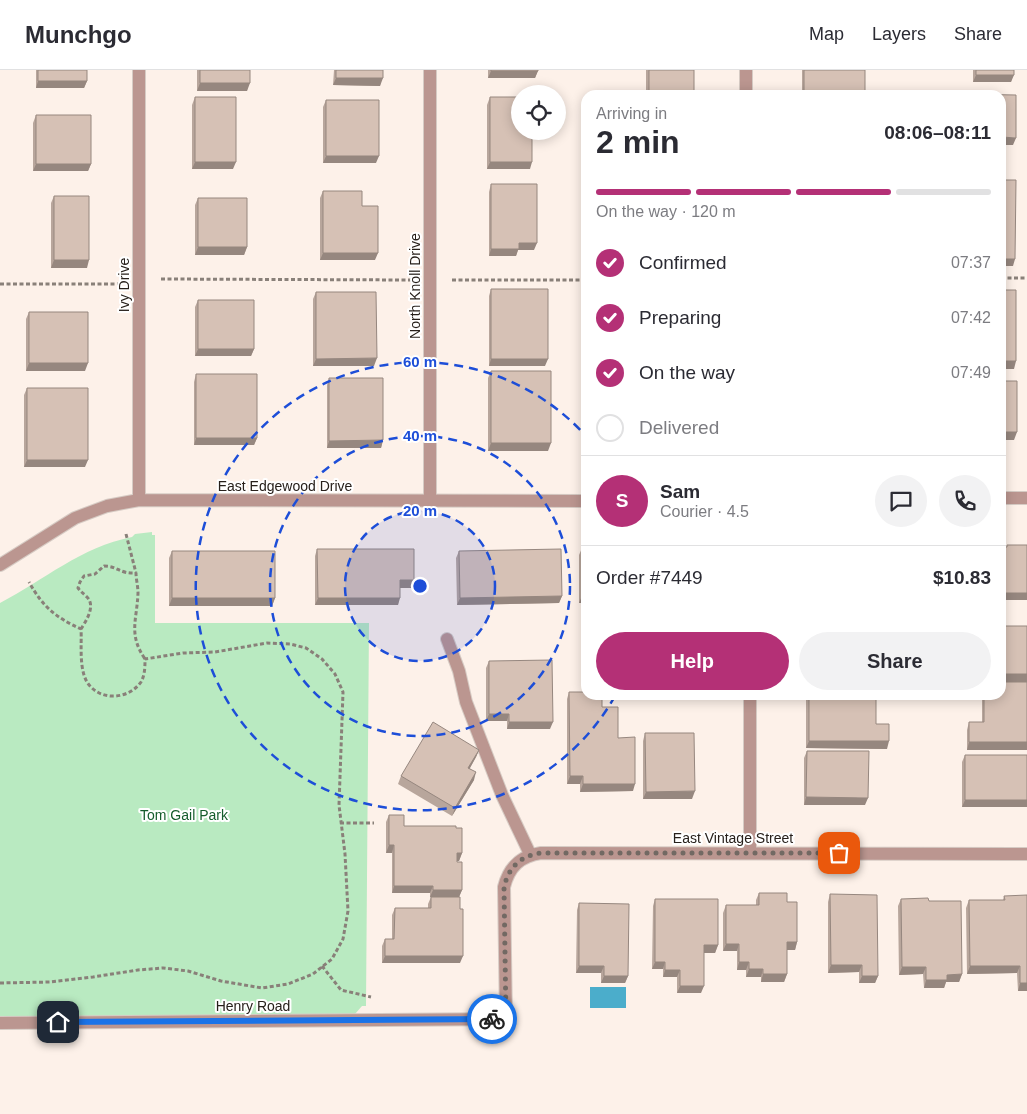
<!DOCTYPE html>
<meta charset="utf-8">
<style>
body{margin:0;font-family:Arial,sans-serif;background:#f2f2f3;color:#2b2b33;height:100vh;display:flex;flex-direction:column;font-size:19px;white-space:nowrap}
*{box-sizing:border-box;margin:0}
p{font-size:16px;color:#7c7c81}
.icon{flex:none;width:28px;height:28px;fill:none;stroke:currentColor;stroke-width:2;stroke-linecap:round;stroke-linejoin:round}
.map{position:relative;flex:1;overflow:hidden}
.panel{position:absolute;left:581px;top:20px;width:425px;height:610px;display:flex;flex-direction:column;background:#fff;border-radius:15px;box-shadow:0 2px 12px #0003}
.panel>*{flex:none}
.fabs{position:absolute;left:511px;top:15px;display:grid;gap:10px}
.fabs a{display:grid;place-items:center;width:55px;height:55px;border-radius:50%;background:#fff;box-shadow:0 2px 12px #0003;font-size:25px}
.pin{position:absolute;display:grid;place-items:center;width:42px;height:42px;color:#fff;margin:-21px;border-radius:10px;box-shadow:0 2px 8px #0006}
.courier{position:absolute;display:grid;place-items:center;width:50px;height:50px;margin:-25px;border:4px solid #1a73e8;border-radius:50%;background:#fff;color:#222;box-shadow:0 1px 6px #0007}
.head em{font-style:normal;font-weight:700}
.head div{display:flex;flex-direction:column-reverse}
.head{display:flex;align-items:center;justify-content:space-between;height:85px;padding:0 15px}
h1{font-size:32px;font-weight:700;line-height:38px}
.bar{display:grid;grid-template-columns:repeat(4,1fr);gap:8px 5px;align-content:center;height:60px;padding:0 15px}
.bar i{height:6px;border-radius:4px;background:#e1e1e2}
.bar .active{background:#b43076}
.bar p{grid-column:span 4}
.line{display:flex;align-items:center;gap:12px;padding:0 15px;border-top:1px solid #e1e1e2}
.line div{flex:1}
.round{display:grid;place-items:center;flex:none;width:52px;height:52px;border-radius:26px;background:#f2f2f3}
ol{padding:0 15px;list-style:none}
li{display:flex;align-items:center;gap:15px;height:55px}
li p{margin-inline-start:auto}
li .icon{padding:5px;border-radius:50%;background:#b43076;color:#fff;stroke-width:4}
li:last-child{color:#7c7c81}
li i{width:28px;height:28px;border:2px solid #e1e1e2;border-radius:50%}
.button{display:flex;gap:10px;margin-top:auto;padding:10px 15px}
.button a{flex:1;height:58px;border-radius:30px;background:#b43076;color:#fff;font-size:20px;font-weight:700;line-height:58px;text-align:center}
.button a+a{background:#f2f2f3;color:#2b2b33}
header{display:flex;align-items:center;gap:30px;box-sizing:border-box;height:70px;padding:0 25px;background:#fff;border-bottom:1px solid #e1e1e2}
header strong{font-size:24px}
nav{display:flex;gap:28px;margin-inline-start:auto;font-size:18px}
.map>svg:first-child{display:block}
.green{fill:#b9eac1}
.water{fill:#4badcb}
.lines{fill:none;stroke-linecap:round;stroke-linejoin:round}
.minor-casing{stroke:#d6cbc4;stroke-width:14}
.path{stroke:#898079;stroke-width:3;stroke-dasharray:4 2.5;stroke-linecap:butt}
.minor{stroke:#bb9690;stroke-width:12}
.wall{fill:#b8a69c}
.shaded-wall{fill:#96877f}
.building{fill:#d6c1b5;stroke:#96877f}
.done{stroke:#726963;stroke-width:5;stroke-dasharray:0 9}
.route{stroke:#1a73e8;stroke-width:6}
.ring{fill:none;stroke:#1d4ed8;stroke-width:2.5;stroke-dasharray:9 6}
.labels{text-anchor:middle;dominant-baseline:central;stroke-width:4;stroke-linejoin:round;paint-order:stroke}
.street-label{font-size:14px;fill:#27201b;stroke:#fff}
.park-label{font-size:14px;fill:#155c2c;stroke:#fff}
.centre{fill:#1d4ed8;stroke:#fff;stroke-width:2.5}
.ring-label{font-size:15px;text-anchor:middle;font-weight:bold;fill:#1d4ed8;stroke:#fff;stroke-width:4;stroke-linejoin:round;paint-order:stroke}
</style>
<header>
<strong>Munchgo</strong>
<nav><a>Map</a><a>Layers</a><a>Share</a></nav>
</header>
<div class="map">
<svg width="1027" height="1044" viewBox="0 0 1027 1044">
<rect width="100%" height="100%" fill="#fdf1e9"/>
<path class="green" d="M152 462V465H155V553H369L366 936H362L355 944 0 947V533C44 510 81 477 132 467L135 464Z"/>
<path class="water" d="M590 917H626V938H590Z"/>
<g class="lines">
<defs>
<path id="minor" d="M139 0V430
M430 0V431
M746 0V25
M1001 428H1027
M0 495 75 448 107 436 139 430 586 431
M447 569 459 601 466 632 502 725 530 784
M750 625V783
M0 953 506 949 504 817C509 797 520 786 541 783L1027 784"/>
</defs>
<use href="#minor" class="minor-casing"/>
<path class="path" d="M1001 208H1027
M161 209 413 210
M452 210H586
M0 214H120
M126 464 136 503
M81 559C86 551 96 536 87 527 84 524 81 522 78 518L80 512 84 506 95 504 104 496C118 496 119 504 136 503 136 509 138 516 138 523 137 550 128 564 145 589
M340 753H374
M322 896 341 920 371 927
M0 913 50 912 93 907 138 900 163 898 188 901 221 911 262 918 288 914 313 904 332 889 343 869 348 841 345 784 339 735 343 622 335 604 322 589 306 578 290 574 267 573 215 582 183 583 145 589C145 596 145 605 141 612 129 629 103 631 90 616 78 603 82 575 81 559 55 547 43 537 29 512"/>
<use href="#minor" class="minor"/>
</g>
<path class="wall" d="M36 0H87V11L84 18H36Z
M197 0H250L247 21H197Z
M334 0H383L380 16 333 15Z
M488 0H538L535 8H488Z
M646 0H694V25H646Z
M802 0H865V25H802Z
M973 0H1014L1011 12H973Z
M195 27 233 99H192V35Z
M490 27 530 99H487V35Z
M326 30 376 93H323V37Z
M36 45 91 94 88 101H33V53Z
M491 114 534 180H518L516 186H489V122Z
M323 121 362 136 375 190H320V128Z
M54 126 87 198H51V133Z
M198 128 247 177 244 185H195V135Z
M491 219 545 296H489V226Z
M316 222 374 296H313V229Z
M198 230 254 279 251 286H195V237Z
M29 242 85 301H26V249Z
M491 301 548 381H488V308Z
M196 304 257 368 254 375H194V312Z
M329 308 383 370 381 378H327V315Z
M27 318 85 397H24V325Z
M582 478H586V533H579V485Z
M317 479 411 518H400L398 535H315V486Z
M172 481 275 528 272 536H169V488Z
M459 481 562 526 559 533 457 535 456 488Z
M489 591 550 659H507V651H486V598Z
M569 622 602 637 618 668 633 721 580 722V714H567V629Z
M806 625H876V654L887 679 806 678Z
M982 625H1001L1027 680H967V660L969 652H982Z
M645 663 692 729H643V671Z
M479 680 476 687 470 698 474 710 452 746 398 714 401 706Z
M807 681 865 735H804V688Z
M965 685 1027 737H962V692Z
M389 745 404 756 462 783 459 791H457L462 820 459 827H430V823H392V783H386V752Z
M759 823 787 832 797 872 795 880H787V904L784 912H761V907H746V900H737V881H723V843L726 835H756V830Z
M830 824 878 906 875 913H859V902L828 903V832Z
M1004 826 1027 921H1018L1017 903 967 904 966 838 969 830H1003Z
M431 827 460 893H382V876L385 869H392V845L395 838H428V834Z
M655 829 718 875 715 883H704L701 923H677V907H663V899H652L653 836Z
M901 829 962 904 959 912H946L944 918H924L923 904 899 905 898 836Z
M579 833 628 906 625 913H601V903H576L577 840Z"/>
<path class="shaded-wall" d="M491 1H538L535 8H488Z
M976 5H1014L1011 12H973Z
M336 8H383L380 16 333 15Z
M38 11H87L84 18H36Z
M200 13H250L247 21H197Z
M1002 67 1016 68 1013 75H1001Z
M326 86H379L376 93H323Z
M195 92H236L233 99H192Z
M490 92H532L530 99H487Z
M36 94H91L88 101H33Z
M519 173H537L534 180H518L516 186H489L491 179Z
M198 177H247L244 185H195Z
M323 183H378L375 190H320Z
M1001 189H1015L1013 196H1001Z
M54 190H89L87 198H51Z
M198 279H254L251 286H195Z
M377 288 374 296H313L316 289Z
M491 289H548L545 296H489Z
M1001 291H1016L1014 299H1001Z
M29 293H88L85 301H26Z
M1001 362H1017L1014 370H1001Z
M196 368H257L254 375H194Z
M383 370 381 378H327L329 371Z
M491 373H551L548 381H488Z
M27 390H88L85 397H24Z
M400 510H414L411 518H398Z
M1001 523H1027V530H1001Z
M562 526 559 533 457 535 460 528Z
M582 526H586V533H579Z
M172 528H275L272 536H169Z
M318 528H400L398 535H315Z
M1001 604H1027V612H1001Z
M489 644H509L507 651H486Z
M509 652H553L550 659H507Z
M809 671H889L887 679 806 678Z
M969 672H1027V680H967Z
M479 680 476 687 466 705 468 698Z
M476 702 474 710 452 746 455 738Z
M570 706H583L580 714H567Z
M583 714H635L633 721 580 722Z
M695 721 692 729H643L646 722Z
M806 727 868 728 865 735H804Z
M965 730H1027V737H962Z
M389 775H394L392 783H386Z
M457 783H462L459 791H454Z
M394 816H433L430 823H392Z
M433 820H462L459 827H430Z
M787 872H797L795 880H784Z
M726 874H739L737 881H723Z
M704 875H718L715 883H701Z
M385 886H463L460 893H382Z
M655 892H665L663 899H652Z
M739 892H749L746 900H737Z
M831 895H862L859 902 828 903Z
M579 896H604L601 903H576Z
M970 896H1020L1017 903 967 904Z
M902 897H926L923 904 899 905Z
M749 899H763L761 907H746Z
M665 900H680L677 907H663Z
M763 904H787L784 912H761Z
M962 904 959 912H946L944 918H924L926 910 947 905Z
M604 906H628L625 913H601Z
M862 906H878L875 913H859Z
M1020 913H1027V921H1018Z
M680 916H704L701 923H677Z"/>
<path class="building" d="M38 0H87V11H38Z
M200 0H250V13H200Z
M336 0H383V8H336Z
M491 0H538V1H491Z
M649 0H694V25H649Z
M804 0H865V25H804Z
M976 0H1014V5H976Z
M960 24 1016 25V68L1002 67V94L1001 25H960Z
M195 27H236V92H195Z
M490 27H520V61H532V92H490Z
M326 30H379V86H326Z
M36 45H91V94H36Z
M1001 110H1016L1015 189H1001Z
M491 114H537V173H519V179H491Z
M323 121H362V136H378V183H323Z
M54 126H89V190H54Z
M198 128H247V177H198Z
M491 219H548V289H491Z
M1001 220H1016V291H1001Z
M316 222H376L377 288 316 289Z
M198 230H254V279H198Z
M29 242H88V293H29Z
M491 301H551V373H491Z
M196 304H257V368H196Z
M329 308H383V370L329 371Z
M1001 311H1017V362H1001Z
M27 318H88V390H27Z
M1007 475H1027V523H1001V477H1007Z
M582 478H586V526H582Z
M317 479H414V510H400V528H318Z
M561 479 562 526 460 528 459 481Z
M172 481H275V528H172Z
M1001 556H1027V604H1001Z
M552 590 553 652H509V644H489V591Z
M1001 612H1027V672H969V652H984V625H1001Z
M569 622H586V625H602V637H618V668L635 667V714H583V706H570Z
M809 625H876V654H889V671H809Z
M433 652 479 680 468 698 476 702 455 738 401 706Z
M645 663H694L695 721 646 722Z
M807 681H869L868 728 806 727Z
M965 685H1027V730H965Z
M389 745H404V756H456V758H462V783H457V792H462V820H433V816H394V775H389Z
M759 823H787V832H797V872H787V904H763V899H749V892H739V874H726V835H759Z
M830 824 877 825 878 906H862V895H831Z
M1027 825V913H1020V896H970L969 830H1005L1004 826Z
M431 827H460V839H463V886H385V869H394L395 838H431Z
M928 828 929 831H961L962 904 947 905V910H926V897H902L901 829Z
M655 829H718V875H704V916H680V900H665V892H655Z
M579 833 629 834 628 906H604V896H579Z"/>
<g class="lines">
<path class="done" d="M492 949H506L504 817C509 797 520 786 541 783H839"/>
<path class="route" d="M58 952 492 949"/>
</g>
<circle cx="420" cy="516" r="75" fill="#1d4ed8" fill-opacity=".12"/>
<g class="ring">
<circle cx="420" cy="516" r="75"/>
<circle cx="420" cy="516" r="150"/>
<path d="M615 626A224 224 0 1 1 585 365"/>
</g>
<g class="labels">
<g class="street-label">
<text transform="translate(124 215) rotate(-90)">Ivy Drive</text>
<text transform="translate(415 216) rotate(-90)">North Knoll Drive</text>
<text x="285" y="416">East Edgewood Drive</text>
<text x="733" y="768">East Vintage Street</text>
<text x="253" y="936">Henry Road</text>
</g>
<g class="park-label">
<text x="184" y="745">Tom Gail Park</text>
</g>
</g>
<circle cx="420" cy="516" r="8" class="centre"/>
<g class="ring-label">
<text x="420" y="297">60 m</text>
<text x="420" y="371">40 m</text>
<text x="420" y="446">20 m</text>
</g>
</svg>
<div class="fabs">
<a><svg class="icon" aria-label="locate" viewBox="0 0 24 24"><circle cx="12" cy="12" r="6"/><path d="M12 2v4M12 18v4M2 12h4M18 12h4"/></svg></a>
</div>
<div class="pin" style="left:839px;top:783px;background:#ea580c"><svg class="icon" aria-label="bag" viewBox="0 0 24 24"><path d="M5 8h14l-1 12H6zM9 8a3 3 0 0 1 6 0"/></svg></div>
<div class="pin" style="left:58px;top:952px;background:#1f2937"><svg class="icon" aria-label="home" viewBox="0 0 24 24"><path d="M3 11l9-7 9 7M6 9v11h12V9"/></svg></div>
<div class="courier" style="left:492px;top:949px"><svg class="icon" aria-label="bike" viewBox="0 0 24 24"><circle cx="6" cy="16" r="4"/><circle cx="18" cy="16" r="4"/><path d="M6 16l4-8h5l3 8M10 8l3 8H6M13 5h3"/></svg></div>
<section class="panel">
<div class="head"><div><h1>2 min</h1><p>Arriving in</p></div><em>08:06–08:11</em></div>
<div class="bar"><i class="active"></i><i class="active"></i><i class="active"></i><i></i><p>On the way · 120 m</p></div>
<ol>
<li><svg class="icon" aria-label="check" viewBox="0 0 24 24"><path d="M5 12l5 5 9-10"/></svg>Confirmed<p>07:37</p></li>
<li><svg class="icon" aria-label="check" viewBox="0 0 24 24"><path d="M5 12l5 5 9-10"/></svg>Preparing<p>07:42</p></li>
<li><svg class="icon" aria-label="check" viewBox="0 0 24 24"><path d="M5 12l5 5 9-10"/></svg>On the way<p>07:49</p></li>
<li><i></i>Delivered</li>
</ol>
<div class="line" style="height:90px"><b class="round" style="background:#b43076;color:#fff">S</b><div><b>Sam</b><p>Courier · 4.5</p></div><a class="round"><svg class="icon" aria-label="chat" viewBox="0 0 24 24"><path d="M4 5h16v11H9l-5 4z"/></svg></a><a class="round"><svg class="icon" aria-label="phone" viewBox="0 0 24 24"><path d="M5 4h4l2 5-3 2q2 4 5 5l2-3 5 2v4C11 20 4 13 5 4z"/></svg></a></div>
<div class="line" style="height:65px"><div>Order #7449</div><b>$10.83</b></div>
<div class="button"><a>Help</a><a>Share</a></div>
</section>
</div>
